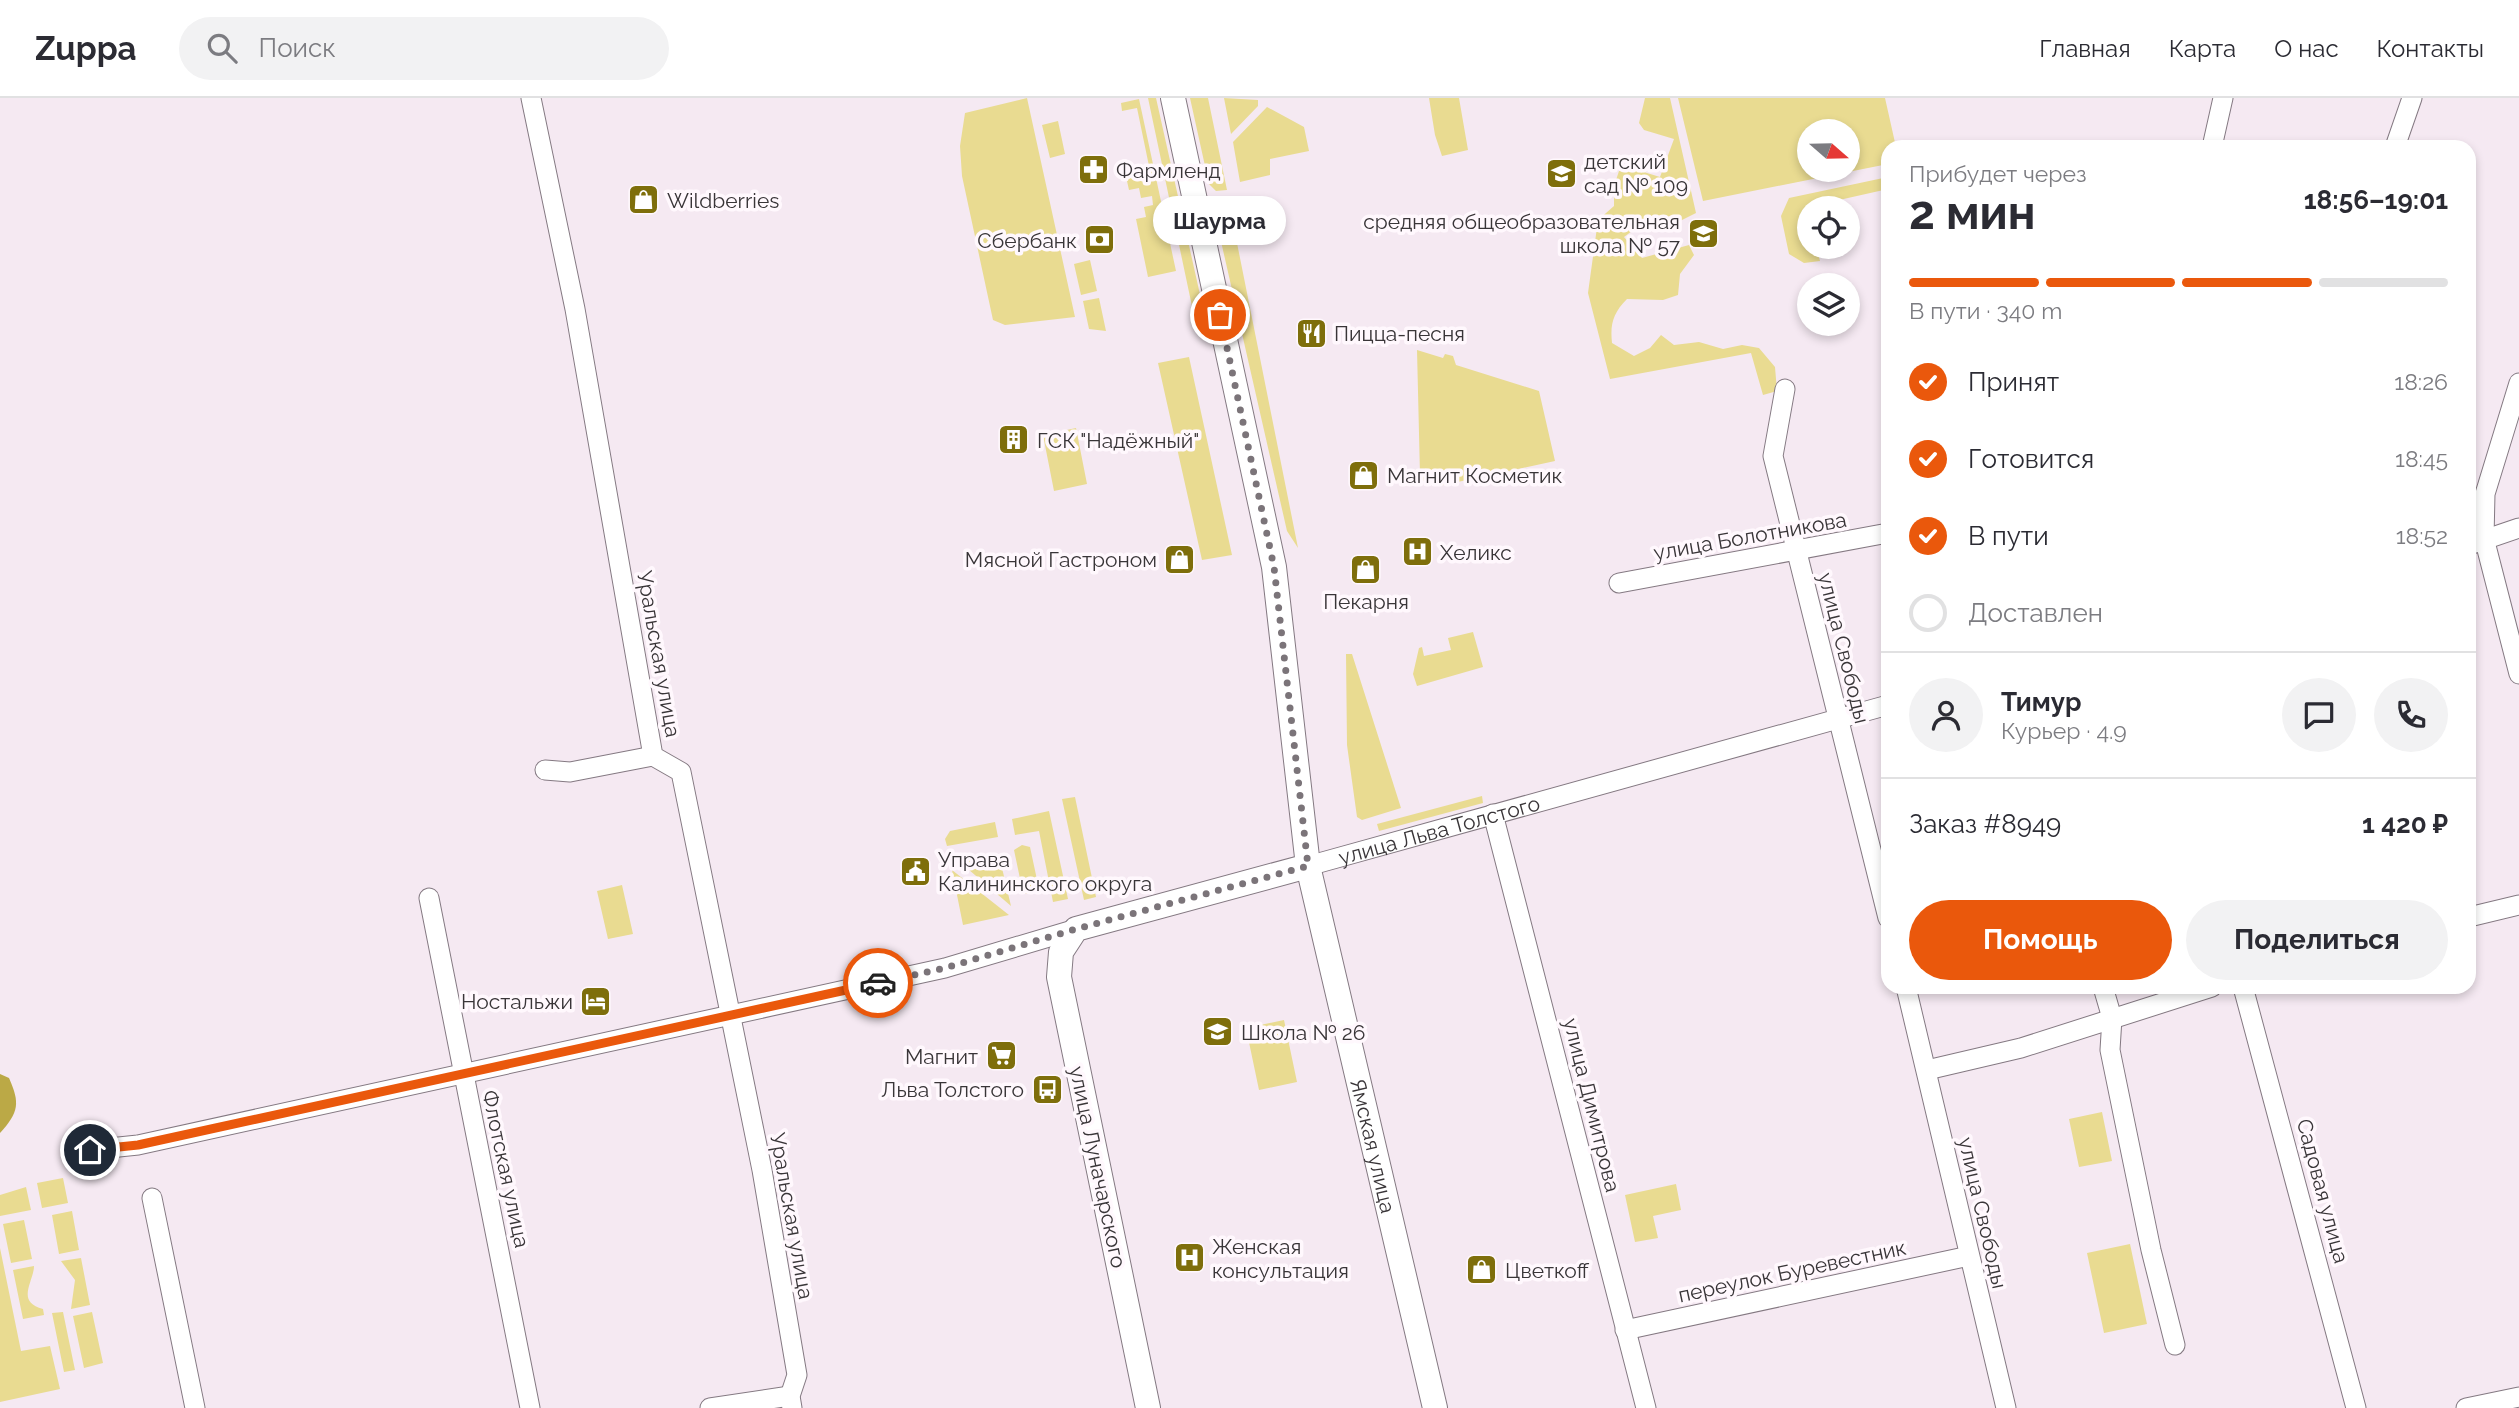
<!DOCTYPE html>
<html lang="ru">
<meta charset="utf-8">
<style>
body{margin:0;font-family:Raleway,sans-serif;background:#f2f2f3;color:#2b2b33;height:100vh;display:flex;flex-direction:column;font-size:26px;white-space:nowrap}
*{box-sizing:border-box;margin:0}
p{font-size:23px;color:#7c7c81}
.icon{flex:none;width:38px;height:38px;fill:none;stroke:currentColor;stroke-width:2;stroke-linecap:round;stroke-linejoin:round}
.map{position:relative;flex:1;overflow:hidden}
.sheet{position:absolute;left:1881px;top:42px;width:595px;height:854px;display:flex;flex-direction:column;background:#fff;border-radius:21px;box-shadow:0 4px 10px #0003}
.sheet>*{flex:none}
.needle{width:46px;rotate:110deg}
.tools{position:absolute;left:1797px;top:21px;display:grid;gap:14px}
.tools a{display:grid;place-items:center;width:63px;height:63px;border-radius:50%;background:#fff;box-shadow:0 4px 10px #0003;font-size:35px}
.pin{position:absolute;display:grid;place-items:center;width:60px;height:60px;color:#fff;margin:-30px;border:4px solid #fff;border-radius:50%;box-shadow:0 2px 7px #0007}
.courier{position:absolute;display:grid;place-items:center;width:70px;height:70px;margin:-35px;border:5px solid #ea580c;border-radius:50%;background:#fff;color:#222;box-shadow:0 2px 9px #0007}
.bubble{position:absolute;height:49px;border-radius:24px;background:#fff;box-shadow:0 4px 10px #0003;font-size:23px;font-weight:700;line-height:49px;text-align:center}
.overview em{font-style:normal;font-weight:700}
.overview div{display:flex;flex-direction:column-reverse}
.overview{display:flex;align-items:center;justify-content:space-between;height:119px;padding:0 28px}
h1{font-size:46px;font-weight:700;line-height:52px}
.bar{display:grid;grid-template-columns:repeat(4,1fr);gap:10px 7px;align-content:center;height:84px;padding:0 28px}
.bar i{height:9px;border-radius:5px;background:#e1e1e2}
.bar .selected{background:#ea580c}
.bar p{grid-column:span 4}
.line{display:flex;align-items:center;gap:18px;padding:0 28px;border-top:2px solid #e1e1e2}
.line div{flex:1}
.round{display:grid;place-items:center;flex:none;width:74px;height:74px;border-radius:37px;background:#f2f2f3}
ol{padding:0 28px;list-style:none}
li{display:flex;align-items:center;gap:21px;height:77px}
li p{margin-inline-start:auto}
li .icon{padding:7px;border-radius:50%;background:#ea580c;color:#fff;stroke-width:4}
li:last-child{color:#7c7c81}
li i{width:38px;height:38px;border:4px solid #e1e1e2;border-radius:50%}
.primary-button{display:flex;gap:14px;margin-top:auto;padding:14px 28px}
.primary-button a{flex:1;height:80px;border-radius:42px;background:#ea580c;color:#fff;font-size:28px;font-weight:700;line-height:80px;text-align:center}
.primary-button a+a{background:#f2f2f3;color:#2b2b33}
header{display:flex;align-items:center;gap:42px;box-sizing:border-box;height:98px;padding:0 35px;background:#fff;border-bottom:2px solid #e1e1e2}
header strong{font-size:33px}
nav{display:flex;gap:38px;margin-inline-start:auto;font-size:24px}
.search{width:490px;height:63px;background:#f2f2f3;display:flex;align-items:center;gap:18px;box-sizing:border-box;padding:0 24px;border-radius:38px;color:#7c7c81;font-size:26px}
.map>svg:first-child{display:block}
.green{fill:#e9db91;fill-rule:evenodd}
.water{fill:#bba946}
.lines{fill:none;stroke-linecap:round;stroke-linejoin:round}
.minor-casing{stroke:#847982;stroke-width:21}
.major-casing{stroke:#847982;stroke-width:26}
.minor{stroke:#fff;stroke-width:19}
.major{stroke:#fff;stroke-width:24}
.done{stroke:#7b7479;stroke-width:7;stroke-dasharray:0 12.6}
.route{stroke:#ea580c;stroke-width:9}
.labels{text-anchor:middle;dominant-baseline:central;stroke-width:7;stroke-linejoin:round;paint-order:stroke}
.poi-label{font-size:21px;fill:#393538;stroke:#fff8fd;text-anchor:start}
.street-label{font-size:21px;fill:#393538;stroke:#fff8fd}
</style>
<header>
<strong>Zuppa</strong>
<div class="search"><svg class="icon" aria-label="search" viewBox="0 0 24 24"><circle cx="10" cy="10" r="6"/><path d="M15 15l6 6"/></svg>Поиск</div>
<nav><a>Главная</a><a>Карта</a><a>О нас</a><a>Контакты</a></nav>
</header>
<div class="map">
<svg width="2519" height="1310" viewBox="0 0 2519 1310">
<rect width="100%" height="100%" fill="#f5e9f2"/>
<path class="green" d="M1027 0 1075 219 1005 227 993 222 962 78 960 48 965 15Z
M1148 0H1156L1201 201 1197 212 1193 213Z
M1190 0H1208L1227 92 1216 93 1209 86Z
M1224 0 1258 2V8L1231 36Z
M1429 0H1459L1468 52 1442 58 1435 37Z
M1645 0H1670L1696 115 1674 126 1640 127 1624 139 1642 160 1689 147 1694 157 1680 176 1678 197 1663 202 1627 201C1613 215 1610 226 1612 245L1634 258 1650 250 1661 237 1674 247 1699 244 1723 251 1742 247 1759 250 1775 269 1777 293 1763 297 1751 255 1610 281 1588 195 1598 122 1614 108V88L1619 73 1634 71 1660 79 1674 41 1644 32 1639 25Z
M1678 0H1885L1896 49H1888V66L1703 103ZM1848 33V72H1810V33Z
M1139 1 1176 173 1148 179 1136 121 1146 119 1144 109 1153 107 1152 98 1141 100 1139 90 1129 92 1125 74 1149 68 1137 10 1122 13 1121 5Z
M1267 9 1304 29 1309 53 1270 61V77L1240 84 1233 44Z
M1058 23 1065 56 1050 60 1042 27Z
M1888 79V91L1808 109 1810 149H1816L1820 163 1804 165 1789 156 1781 118 1789 100Z
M1229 105 1298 450 1287 433 1215 117 1220 107Z
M1090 162 1097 193 1081 197 1074 166Z
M1099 200 1106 233 1089 231 1083 203Z
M1417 252 1443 260 1445 256 1453 258 1456 267 1539 293 1555 363 1439 388 1425 385 1420 377Z
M1189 259 1232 457 1202 462 1158 265Z
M1076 330 1087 386 1054 393 1043 337Z
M1473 534 1483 569 1417 588 1413 576 1419 550 1422 549 1424 558 1451 552 1448 540Z
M1346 556H1352L1401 710 1362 722 1357 719 1347 647Z
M1482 698 1483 705 1379 733 1377 726Z
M1075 699 1096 799 1084 802 1062 701Z
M1049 713 1068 801 1053 804 1039 733 1015 737 1012 721Z
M995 724 998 739 947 748 945 741 950 733Z
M1022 747 1030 749 1039 791 1032 796 1023 795 1014 752Z
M984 755 1002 770 1011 808 961 765 960 760Z
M952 772 1009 817 963 827Z
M622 787 633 836 608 841 597 793Z
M1284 922 1297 984 1259 992 1246 930Z
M2102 1014 2112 1063 2079 1069 2069 1021Z
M63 1080 68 1105 42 1110 37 1085Z
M1676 1086 1681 1112 1653 1118 1658 1140 1635 1144 1625 1097Z
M26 1089 31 1112 0 1118V1097Z
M72 1113 79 1152 59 1156 52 1117Z
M24 1122 32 1161 11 1165 3 1126Z
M2130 1146 2147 1226 2104 1235 2087 1155Z
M0 1150 21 1253 50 1248 60 1291 0 1304Z
M81 1160 90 1207 71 1211 75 1182 61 1163Z
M34 1168C34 1183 15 1204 43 1211L44 1217 23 1221 13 1172Z
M63 1214 75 1272 64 1274 52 1215Z
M92 1214 103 1265 84 1270 73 1218Z"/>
<path class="water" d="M0 976 9 980C20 1005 19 1014 0 1035Z"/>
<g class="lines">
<defs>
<g id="minor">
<path d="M531 0 575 211 653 658 681 674 762 1072 797 1277 790 1298 792 1310"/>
<path d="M2212 49 2223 0"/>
<path d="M2395 49 2412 0"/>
<path d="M2519 285 2485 396 2484 440 2519 576"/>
<path d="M1785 291 1773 358 1888 820"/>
<path d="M2469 447 2519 430"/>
<path d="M1619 485 1888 435"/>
<path d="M545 672 570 674 653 658"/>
<path d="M1493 716 1646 1310"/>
<path id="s1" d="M1308 768 1888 607"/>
<path d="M429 800 530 1310"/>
<path d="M2469 819 2519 807"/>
<path d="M1906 889 2006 1310"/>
<path d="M2103 889 2112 920 2110 952 2151 1152 2175 1247"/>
<path d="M2243 889 2356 1310"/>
<path d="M1927 972 2021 950 2212 889"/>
<path d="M90 1052 138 1047 945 870 1076 831"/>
<path d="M152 1100 195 1310"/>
<path d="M1625 1232 1969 1158"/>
<path d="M710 1310 790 1298"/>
<path d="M2466 1310 2519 1299"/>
</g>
<g id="major">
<path id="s2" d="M1173 0 1274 469 1308 768 1435 1310"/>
<path d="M1148 1310 1059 879 1061 854 1076 831 1308 768"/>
</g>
</defs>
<use href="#minor" class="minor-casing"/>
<use href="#major" class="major-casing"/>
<use href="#minor" class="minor"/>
<use href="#major" class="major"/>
</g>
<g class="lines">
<path class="done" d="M878 885 945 870 1076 831 1308 768 1274 469 1220 217"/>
<path class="route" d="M90 1052 138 1047 878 885"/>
</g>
<defs>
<symbol id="pharmacy-square" viewBox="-11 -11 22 22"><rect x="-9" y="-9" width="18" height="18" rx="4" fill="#7e6e0b" stroke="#fff8fd"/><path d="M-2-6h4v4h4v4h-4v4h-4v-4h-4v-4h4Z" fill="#fff"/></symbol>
<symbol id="school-square" viewBox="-11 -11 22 22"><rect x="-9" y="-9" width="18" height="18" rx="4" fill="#7e6e0b" stroke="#fff8fd"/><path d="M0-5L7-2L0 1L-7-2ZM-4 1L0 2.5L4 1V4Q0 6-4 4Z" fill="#fff"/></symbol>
<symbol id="shop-square" viewBox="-11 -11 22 22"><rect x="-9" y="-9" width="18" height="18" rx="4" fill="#7e6e0b" stroke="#fff8fd"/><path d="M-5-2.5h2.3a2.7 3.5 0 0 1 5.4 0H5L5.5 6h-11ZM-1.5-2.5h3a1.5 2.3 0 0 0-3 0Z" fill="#fff"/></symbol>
<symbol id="bank-square" viewBox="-11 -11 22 22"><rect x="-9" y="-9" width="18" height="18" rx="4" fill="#7e6e0b" stroke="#fff8fd"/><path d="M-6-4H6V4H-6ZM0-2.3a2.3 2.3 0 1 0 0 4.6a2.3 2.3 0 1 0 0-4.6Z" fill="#fff"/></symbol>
<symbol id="restaurant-square" viewBox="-11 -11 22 22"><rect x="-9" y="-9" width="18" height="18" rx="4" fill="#7e6e0b" stroke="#fff8fd"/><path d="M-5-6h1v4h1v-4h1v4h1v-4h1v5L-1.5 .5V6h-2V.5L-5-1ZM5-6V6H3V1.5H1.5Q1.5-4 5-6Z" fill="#fff"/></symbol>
<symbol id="building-square" viewBox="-11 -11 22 22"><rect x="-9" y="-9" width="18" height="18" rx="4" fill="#7e6e0b" stroke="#fff8fd"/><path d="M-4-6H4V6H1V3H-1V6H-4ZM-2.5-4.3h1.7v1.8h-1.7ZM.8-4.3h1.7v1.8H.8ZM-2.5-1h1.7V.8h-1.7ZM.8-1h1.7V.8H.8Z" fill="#fff"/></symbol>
<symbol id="hospital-square" viewBox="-11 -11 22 22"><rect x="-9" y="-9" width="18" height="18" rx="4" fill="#7e6e0b" stroke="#fff8fd"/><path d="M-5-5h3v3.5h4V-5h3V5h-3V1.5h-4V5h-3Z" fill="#fff"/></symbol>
<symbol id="civic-square" viewBox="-11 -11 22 22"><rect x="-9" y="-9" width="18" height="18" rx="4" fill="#7e6e0b" stroke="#fff8fd"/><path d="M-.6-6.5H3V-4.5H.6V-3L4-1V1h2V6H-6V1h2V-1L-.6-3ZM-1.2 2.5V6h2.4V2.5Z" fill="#fff"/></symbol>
<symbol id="hotel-square" viewBox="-11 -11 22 22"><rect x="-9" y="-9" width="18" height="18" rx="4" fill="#7e6e0b" stroke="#fff8fd"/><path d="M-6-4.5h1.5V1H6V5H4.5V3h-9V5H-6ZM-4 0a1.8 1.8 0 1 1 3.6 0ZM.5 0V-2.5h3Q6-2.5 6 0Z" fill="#fff"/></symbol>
<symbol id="supermarket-square" viewBox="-11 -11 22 22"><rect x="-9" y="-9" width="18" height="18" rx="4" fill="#7e6e0b" stroke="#fff8fd"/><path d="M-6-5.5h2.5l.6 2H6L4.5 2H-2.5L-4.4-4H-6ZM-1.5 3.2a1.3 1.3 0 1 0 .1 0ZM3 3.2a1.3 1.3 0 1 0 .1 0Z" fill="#fff"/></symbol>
<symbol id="bus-square" viewBox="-11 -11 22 22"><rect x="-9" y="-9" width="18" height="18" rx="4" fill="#7e6e0b" stroke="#fff8fd"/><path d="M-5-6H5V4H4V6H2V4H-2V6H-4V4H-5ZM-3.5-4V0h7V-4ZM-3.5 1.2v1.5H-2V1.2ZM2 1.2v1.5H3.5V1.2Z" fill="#fff"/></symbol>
</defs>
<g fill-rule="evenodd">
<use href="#pharmacy-square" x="1076" y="54" width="35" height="35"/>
<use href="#school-square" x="1544" y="58" width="35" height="35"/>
<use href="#shop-square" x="626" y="84" width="35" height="35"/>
<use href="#school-square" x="1686" y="118" width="35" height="35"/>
<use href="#bank-square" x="1082" y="124" width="35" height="35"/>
<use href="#restaurant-square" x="1294" y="218" width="35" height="35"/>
<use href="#building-square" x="996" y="324" width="35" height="35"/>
<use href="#shop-square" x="1346" y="360" width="35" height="35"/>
<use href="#hospital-square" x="1400" y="436" width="35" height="35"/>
<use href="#shop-square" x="1162" y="444" width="35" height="35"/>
<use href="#shop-square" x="1348" y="454" width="35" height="35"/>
<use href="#civic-square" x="898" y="756" width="35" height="35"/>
<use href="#hotel-square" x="578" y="886" width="35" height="35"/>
<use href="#school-square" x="1200" y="916" width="35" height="35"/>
<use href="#supermarket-square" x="984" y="940" width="35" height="35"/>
<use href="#bus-square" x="1030" y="974" width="35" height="35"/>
<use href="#hospital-square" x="1172" y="1142" width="35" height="35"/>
<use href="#shop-square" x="1464" y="1154" width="35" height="35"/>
</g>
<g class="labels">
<g class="poi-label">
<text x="1584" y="63">детский<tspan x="1584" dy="24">сад № 109</tspan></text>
<text x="1116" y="72">Фармленд</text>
<text x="667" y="102">Wildberries</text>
<text x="1680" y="123" text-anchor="end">средняя общеобразовательная<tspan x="1680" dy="24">школа № 57</tspan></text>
<text x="1077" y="142" text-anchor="end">Сбербанк</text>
<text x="1334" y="235">Пицца-песня</text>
<text x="1037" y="342">ГСК "Надёжный"</text>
<text x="1387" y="377">Магнит Косметик</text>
<text x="1440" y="454">Хеликс</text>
<text x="1157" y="461" text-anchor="end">Мясной Гастроном</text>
<text x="1366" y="503" text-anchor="middle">Пекарня</text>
<text x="938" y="761">Управа<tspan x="938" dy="24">Калининского округа</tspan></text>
<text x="573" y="903" text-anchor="end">Ностальжи</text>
<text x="1241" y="934">Школа № 26</text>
<text x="978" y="958" text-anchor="end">Магнит</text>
<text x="1024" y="991" text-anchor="end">Льва Толстого</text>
<text x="1212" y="1148">Женская<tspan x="1212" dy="24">консультация</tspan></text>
<text x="1505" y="1172">Цветкоff</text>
</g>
<g class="street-label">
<text transform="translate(1750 438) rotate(-10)">улица Болотникова</text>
<text transform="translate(1844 550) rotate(76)">улица Свободы</text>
<text transform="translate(659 556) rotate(80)">Уральская улица</text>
<text stroke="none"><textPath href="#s1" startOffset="136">улица Льва Толстого</textPath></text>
<text transform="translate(1592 1007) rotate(76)">улица Димитрова</text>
<text stroke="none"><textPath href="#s2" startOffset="1068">Ямская улица</textPath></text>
<text transform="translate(1098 1069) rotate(78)">улица Луначарского</text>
<text transform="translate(506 1071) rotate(78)">Флотская улица</text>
<text transform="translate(2323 1093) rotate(75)">Садовая улица</text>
<text transform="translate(1983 1115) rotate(77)">улица Свободы</text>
<text transform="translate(792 1118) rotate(80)">Уральская улица</text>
<text transform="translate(1792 1173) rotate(-12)">переулок Буревестник</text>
</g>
</g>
</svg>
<div class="tools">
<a><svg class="needle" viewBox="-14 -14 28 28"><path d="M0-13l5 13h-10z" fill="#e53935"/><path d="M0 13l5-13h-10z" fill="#7c7c81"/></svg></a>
<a><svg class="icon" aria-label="locate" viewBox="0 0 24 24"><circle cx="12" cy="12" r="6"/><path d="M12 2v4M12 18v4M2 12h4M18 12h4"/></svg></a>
<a><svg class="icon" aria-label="layers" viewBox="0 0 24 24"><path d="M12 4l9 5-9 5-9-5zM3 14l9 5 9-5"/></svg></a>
</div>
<div class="pin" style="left:1220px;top:217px;background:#ea580c"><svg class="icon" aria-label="bag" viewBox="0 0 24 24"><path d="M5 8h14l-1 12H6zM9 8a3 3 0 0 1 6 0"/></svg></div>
<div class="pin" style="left:90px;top:1052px;background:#1f2937"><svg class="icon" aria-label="home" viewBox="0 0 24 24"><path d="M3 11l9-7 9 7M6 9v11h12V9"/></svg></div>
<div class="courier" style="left:878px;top:885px"><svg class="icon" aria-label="car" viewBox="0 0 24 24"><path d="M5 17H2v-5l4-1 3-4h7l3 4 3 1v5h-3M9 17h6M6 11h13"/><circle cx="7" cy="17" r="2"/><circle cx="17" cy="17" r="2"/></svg></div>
<div class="bubble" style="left:1153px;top:98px;width:133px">Шаурма</div>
<section class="sheet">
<div class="overview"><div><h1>2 мин</h1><p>Прибудет через</p></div><em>18:56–19:01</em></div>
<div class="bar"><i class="selected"></i><i class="selected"></i><i class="selected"></i><i></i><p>В пути · 340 m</p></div>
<ol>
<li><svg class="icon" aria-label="check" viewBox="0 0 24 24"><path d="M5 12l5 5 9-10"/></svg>Принят<p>18:26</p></li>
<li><svg class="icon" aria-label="check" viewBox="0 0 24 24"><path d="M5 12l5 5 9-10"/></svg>Готовится<p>18:45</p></li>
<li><svg class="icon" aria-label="check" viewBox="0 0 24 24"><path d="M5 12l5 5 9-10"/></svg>В пути<p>18:52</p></li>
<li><i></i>Доставлен</li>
</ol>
<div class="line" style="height:126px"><a class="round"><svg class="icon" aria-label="person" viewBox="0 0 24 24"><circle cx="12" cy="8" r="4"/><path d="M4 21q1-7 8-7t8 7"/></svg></a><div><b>Тимур</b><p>Курьер · 4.9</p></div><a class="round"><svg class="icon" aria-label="chat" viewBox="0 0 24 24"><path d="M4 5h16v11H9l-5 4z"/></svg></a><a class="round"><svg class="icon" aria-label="phone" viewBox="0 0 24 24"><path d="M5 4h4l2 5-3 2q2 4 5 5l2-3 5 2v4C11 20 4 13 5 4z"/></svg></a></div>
<div class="line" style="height:91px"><div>Заказ #8949</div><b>1 420 ₽</b></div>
<div class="primary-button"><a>Помощь</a><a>Поделиться</a></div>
</section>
</div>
